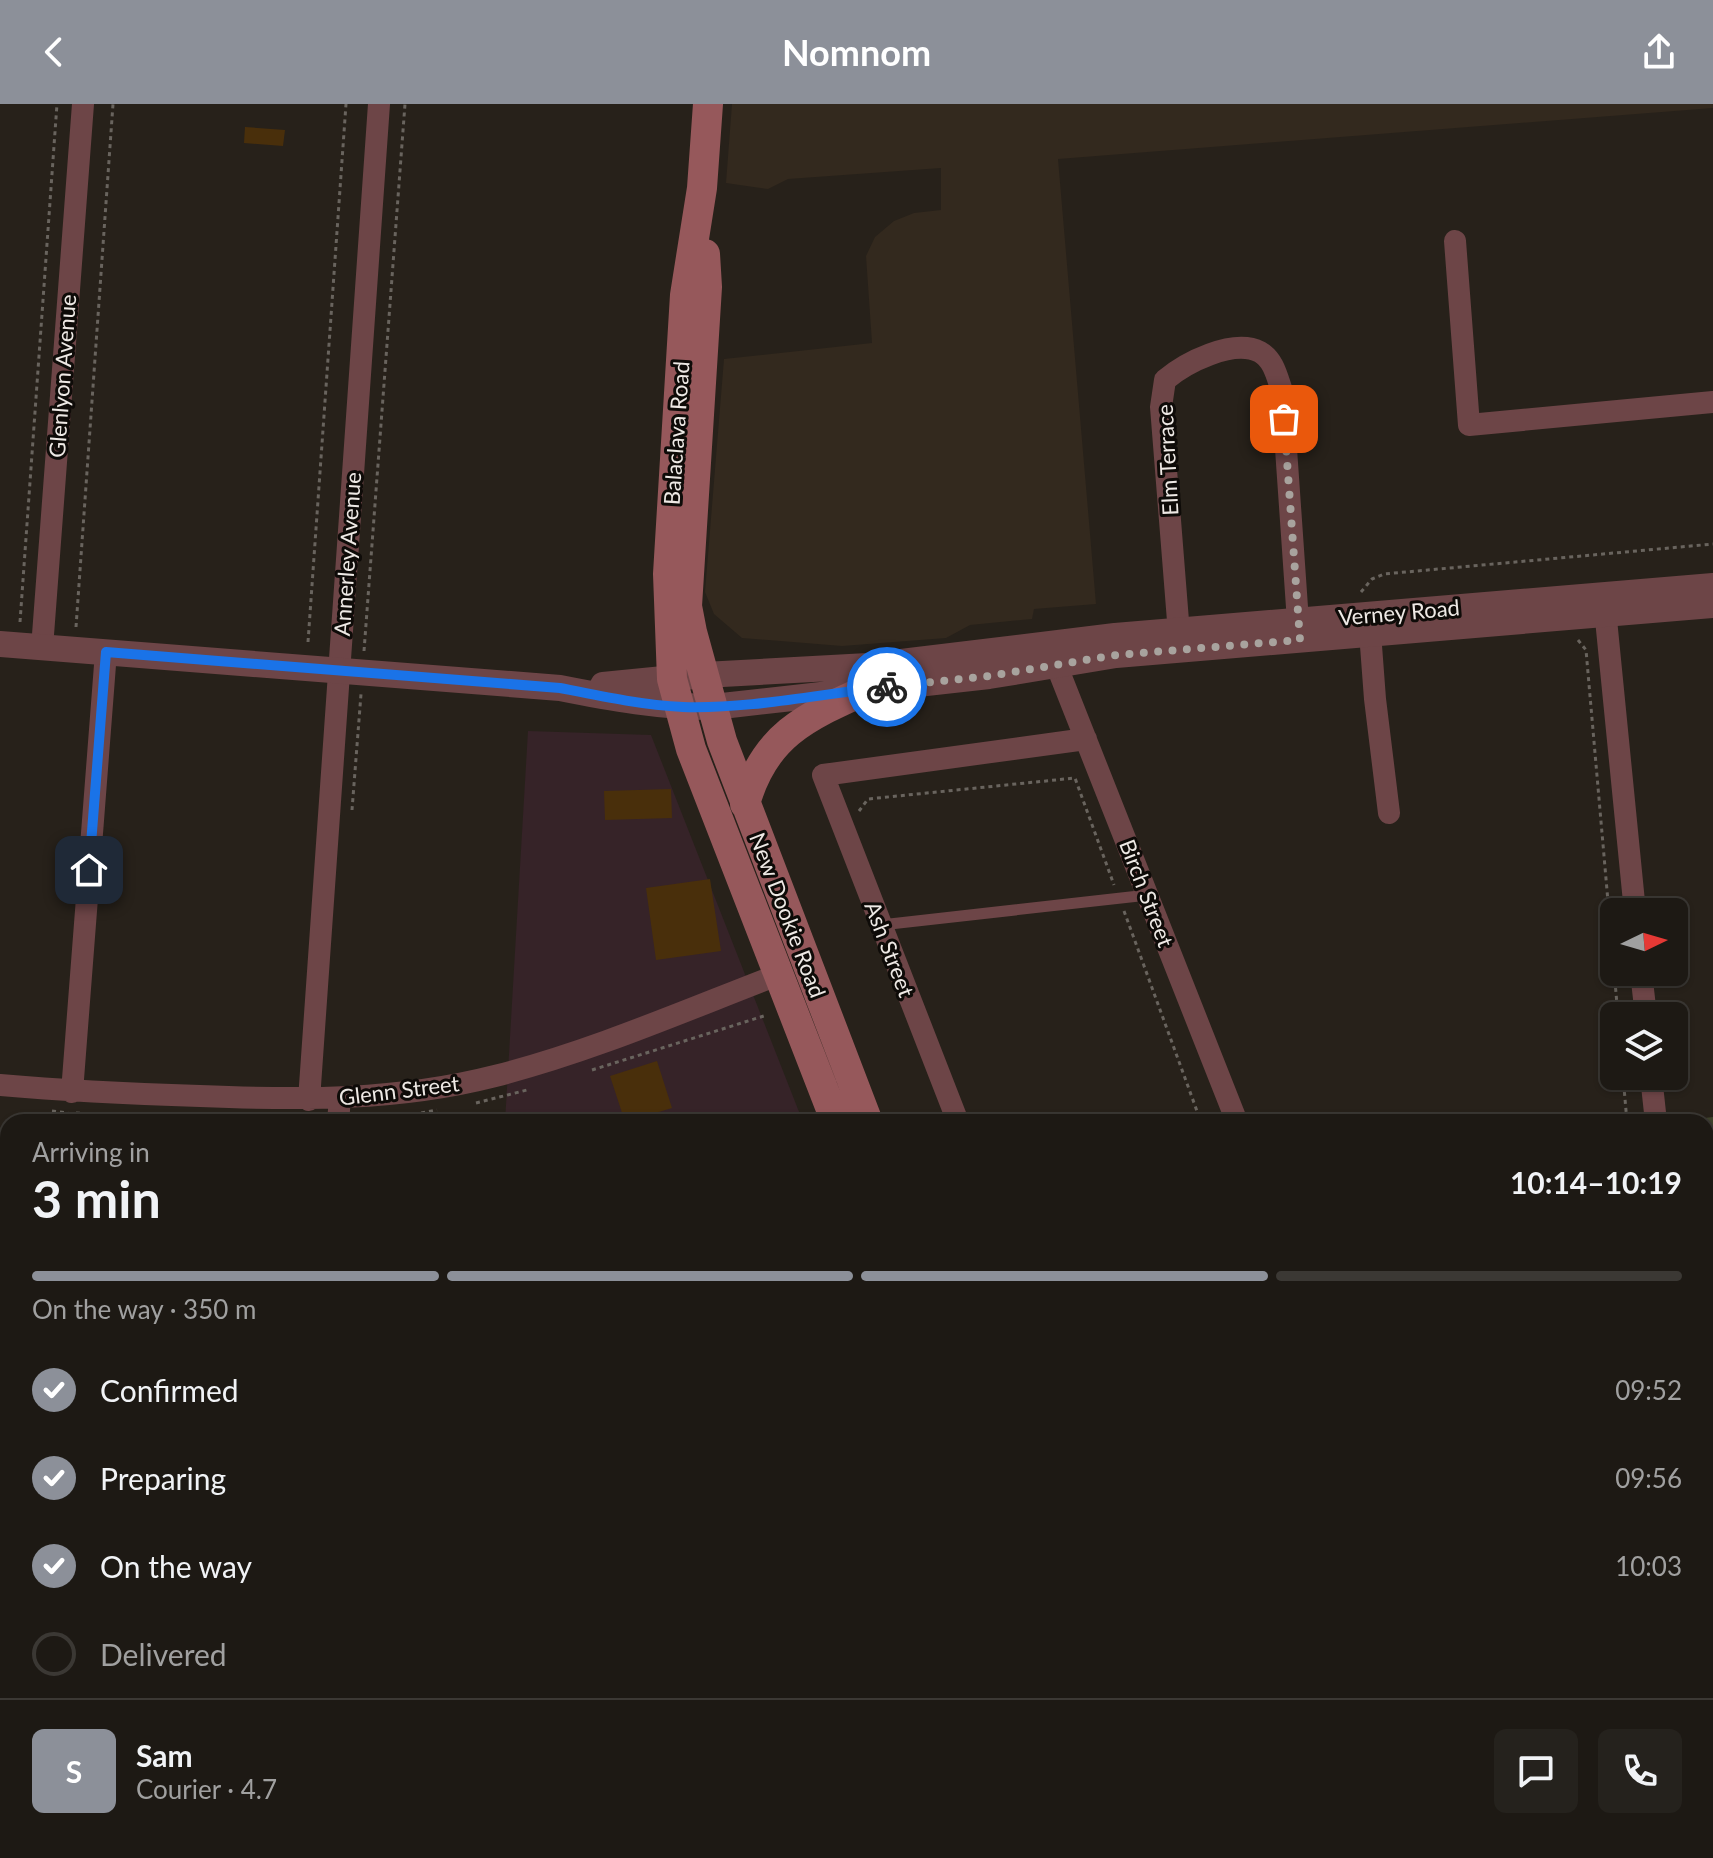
<!DOCTYPE html>
<meta charset="utf-8">
<style>
body{margin:0;font-family:Lato,sans-serif;background:#25221d;color:#f1f3f6;height:100vh;display:flex;flex-direction:column;font-size:30px;white-space:nowrap}
*{box-sizing:border-box;margin:0}
p{font-size:26px;color:#a0a0a0}
.icon{flex:none;width:44px;height:44px;fill:none;stroke:currentColor;stroke-width:2;stroke-linecap:round;stroke-linejoin:round}
.map{position:relative;flex:1;overflow:hidden}
.side{position:absolute;left:0px;top:1010px;width:1714px;height:744px;display:flex;flex-direction:column;background:#1d1914;border-radius:24px 24px 0 0;box-shadow:0 2px 6px #0004,0 0 0 2px #3b3834}
.side>*{flex:none}
.needle{width:52px;rotate:85deg}
.buttons{position:absolute;left:1600px;top:794px;display:grid;gap:16px}
.buttons a{display:grid;place-items:center;width:88px;height:88px;border-radius:12px;background:#1d1914;box-shadow:0 2px 6px #0004,0 0 0 2px #3b3834;font-size:40px}
.pin{position:absolute;display:grid;place-items:center;width:68px;height:68px;color:#fff;margin:-34px;border-radius:16px;box-shadow:0 4px 12px #0006}
.courier{position:absolute;display:grid;place-items:center;width:80px;height:80px;margin:-40px;border:6px solid #1a73e8;border-radius:50%;background:#fff;color:#222;box-shadow:0 2px 10px #0007}
.headline em{font-style:normal;font-weight:700}
.headline div{display:flex;flex-direction:column-reverse}
.headline{display:flex;align-items:center;justify-content:space-between;height:136px;padding:0 32px}
h1{font-size:52px;font-weight:700;line-height:60px}
.bar{display:grid;grid-template-columns:repeat(4,1fr);gap:12px 8px;align-content:center;height:96px;padding:0 32px}
.bar i{height:10px;border-radius:6px;background:#3b3834}
.bar .on{background:#8c9099}
.bar p{grid-column:span 4}
.line{display:flex;align-items:center;gap:20px;padding:0 32px;border-top:2px solid #3b3834}
.line div{flex:1}
.round{display:grid;place-items:center;flex:none;width:84px;height:84px;border-radius:12px;background:#25221d}
ol{padding:0 32px;list-style:none}
li{display:flex;align-items:center;gap:24px;height:88px}
li p{margin-inline-start:auto}
li .icon{padding:8px;border-radius:50%;background:#8c9099;color:#fff;stroke-width:4}
li:last-child{color:#a0a0a0}
li i{width:44px;height:44px;border:4px solid #3b3834;border-radius:50%}
header{display:flex;justify-content:space-between;align-items:center;height:104px;padding:0 32px;background:#8c9099;color:#fff;font-size:36px;font-weight:700}
.map>svg:first-child{display:block}
.built{fill:#33291e}
.industrial{fill:#362328}
.green{fill:#3e422b}
.building{fill:#492f0b}
.lines{fill:none;stroke-linecap:round;stroke-linejoin:round}
.path{stroke:#69645e;stroke-width:3;stroke-dasharray:4 4;stroke-linecap:butt}
.service{stroke:#6d4547;stroke-width:11}
.minor{stroke:#6d4547;stroke-width:22}
.tertiary{stroke:#6d4547;stroke-width:26}
.secondary{stroke:#96585b;stroke-width:30}
.rail{stroke:#a39e99;stroke-width:6;stroke-dasharray:4 8;stroke-linecap:butt}
.done{stroke:#a8a39e;stroke-width:8;stroke-dasharray:0 14.4}
.route{stroke:#1a73e8;stroke-width:10}
.labels{text-anchor:middle;dominant-baseline:central;stroke-width:6;stroke-linejoin:round;paint-order:stroke}
.street-label{font-size:22px;fill:#eee9e5;stroke:#0e0b08}
</style>
<header><svg class="icon" aria-label="back" viewBox="0 0 24 24"><path d="M15 5l-7 7 7 7"/></svg>Nomnom<svg class="icon" aria-label="share" viewBox="0 0 24 24"><path d="M12 15V3M7 8l5-5 5 5M5 13v7h14v-7"/></svg></header>
<div class="map">
<svg width="1713" height="1754" viewBox="0 0 1713 1754">
<rect width="100%" height="100%" fill="#27211a"/>
<path class="built" d="M732 0H1713V4L1058 55 1096 500 1034 505 1032 515 970 521 946 534 842 542 742 534 714 510 705 488 724 255 872 239 866 152 875 133 894 117 914 109 941 106V64L788 75 768 85 726 79Z
M8 1663V1746H94L105 1754H0V1664Z"/>
<path class="industrial" d="M528 627 651 631 803 1018H505Z
M94 1746H1107L1110 1754H105Z
M1162 1746H1527V1754H1165Z"/>
<path class="green" d="M1713 1013V1081H1706V1018L1678 1017Z"/>
<path class="building" d="M245 23 285 26 283 42 244 39Z
M671 685 672 714 605 716 604 687Z
M710 775 721 847 656 856 646 784Z
M657 957 672 1004 625 1018 610 972Z"/>
<g class="lines">
<path class="path" d="M1361 488 1372 475 1384 470 1713 440
M20 518 57 0
M76 523 113 0
M1578 536 1586 546 1618 912
M308 538 346 0
M364 547 405 0
M352 706 361 590
M859 707 868 695 1075 674 1114 781
M1124 807 1201 1018
M592 966 767 911
M1623 972 1627 1018
M476 999 527 986
M52 1007 68 1009
M76 1009 178 1018
M374 1018 437 1006"/>
<path class="service" d="M881 821 1148 791"/>
<path class="minor" d="M1455 137 1469 321 1713 298
M1604 495 1635 808
M1369 515 1375 595 1389 709
M1180 542 1161 303 1165 276C1185 259 1233 234 1260 248 1274 256 1277 273 1282 287L1299 532
M42 544 83 0
M1056 560 1237 1018
M1641 868 1646 912
M1651 972 1656 1018
M0 981C67 987 133 990 200 992 300 996 397 997 495 972 593 947 686 906 780 870
M72 988 106 548
M309 996 379 0
M338 1018 340 994
M958 1018 823 671 1086 635
M1706 1305H1713
M0 1635 8 1634"/>
<path class="tertiary" d="M0 540 560 584C610 594 662 603 713 603L989 572 1116 551 1713 501
M603 581 704 571 868 562 1115 532 1713 482"/>
<path class="secondary" d="M708 0 702 84 685 191 668 470 672 575 691 645 836 1018
M705 150 707 183 687 502 692 528 722 637 868 1018
M745 700C764 631 806 613 868 585
M1133 1746 1136 1754"/>
<path class="rail" d="M0 1707 8 1713
M53 1746 64 1754"/>
</g>
<g class="lines">
<path class="done" d="M887 583 989 572 1116 551 1300 536 1284 315"/>
<path class="route" d="M89 766 106 548 560 584C600 592 642 601 683 603 751 605 819 590 887 583"/>
</g>
<g class="labels">
<g class="street-label">
<text transform="translate(62 272) rotate(-86)">Glenlyon Avenue</text>
<text transform="translate(676 329) rotate(-86)">Balaclava Road</text>
<text transform="translate(1167 356) rotate(-93)">Elm Terrace</text>
<text transform="translate(347 450) rotate(-86)">Annerley Avenue</text>
<text transform="translate(1399 508) rotate(-5)">Verney Road</text>
<text transform="translate(1147 789) rotate(69)">Birch Street</text>
<text transform="translate(788 811) rotate(69)">New Dookie Road</text>
<text transform="translate(890 845) rotate(69)">Ash Street</text>
<text transform="translate(399 986) rotate(-7)">Glenn Street</text>
</g>
</g>
</svg>
<div class="buttons">
<a><svg class="needle" viewBox="-14 -14 28 28"><path d="M0-13l5 13h-10z" fill="#e53935"/><path d="M0 13l5-13h-10z" fill="#a0a0a0"/></svg></a>
<a><svg class="icon" aria-label="layers" viewBox="0 0 24 24"><path d="M12 4l9 5-9 5-9-5zM3 14l9 5 9-5"/></svg></a>
</div>
<div class="pin" style="left:1284px;top:315px;background:#ea580c"><svg class="icon" aria-label="bag" viewBox="0 0 24 24"><path d="M5 8h14l-1 12H6zM9 8a3 3 0 0 1 6 0"/></svg></div>
<div class="pin" style="left:89px;top:766px;background:#1f2937"><svg class="icon" aria-label="home" viewBox="0 0 24 24"><path d="M3 11l9-7 9 7M6 9v11h12V9"/></svg></div>
<div class="courier" style="left:887px;top:583px"><svg class="icon" aria-label="bike" viewBox="0 0 24 24"><circle cx="6" cy="16" r="4"/><circle cx="18" cy="16" r="4"/><path d="M6 16l4-8h5l3 8M10 8l3 8H6M13 5h3"/></svg></div>
<section class="side">
<div class="headline"><div><h1>3 min</h1><p>Arriving in</p></div><em>10:14–10:19</em></div>
<div class="bar"><i class="on"></i><i class="on"></i><i class="on"></i><i></i><p>On the way · 350 m</p></div>
<ol>
<li><svg class="icon" aria-label="check" viewBox="0 0 24 24"><path d="M5 12l5 5 9-10"/></svg>Confirmed<p>09:52</p></li>
<li><svg class="icon" aria-label="check" viewBox="0 0 24 24"><path d="M5 12l5 5 9-10"/></svg>Preparing<p>09:56</p></li>
<li><svg class="icon" aria-label="check" viewBox="0 0 24 24"><path d="M5 12l5 5 9-10"/></svg>On the way<p>10:03</p></li>
<li><i></i>Delivered</li>
</ol>
<div class="line" style="height:144px"><b class="round" style="background:#8c9099;color:#fff">S</b><div><b>Sam</b><p>Courier · 4.7</p></div><a class="round"><svg class="icon" aria-label="chat" viewBox="0 0 24 24"><path d="M4 5h16v11H9l-5 4z"/></svg></a><a class="round"><svg class="icon" aria-label="phone" viewBox="0 0 24 24"><path d="M5 4h4l2 5-3 2q2 4 5 5l2-3 5 2v4C11 20 4 13 5 4z"/></svg></a></div>
</section>
</div>
